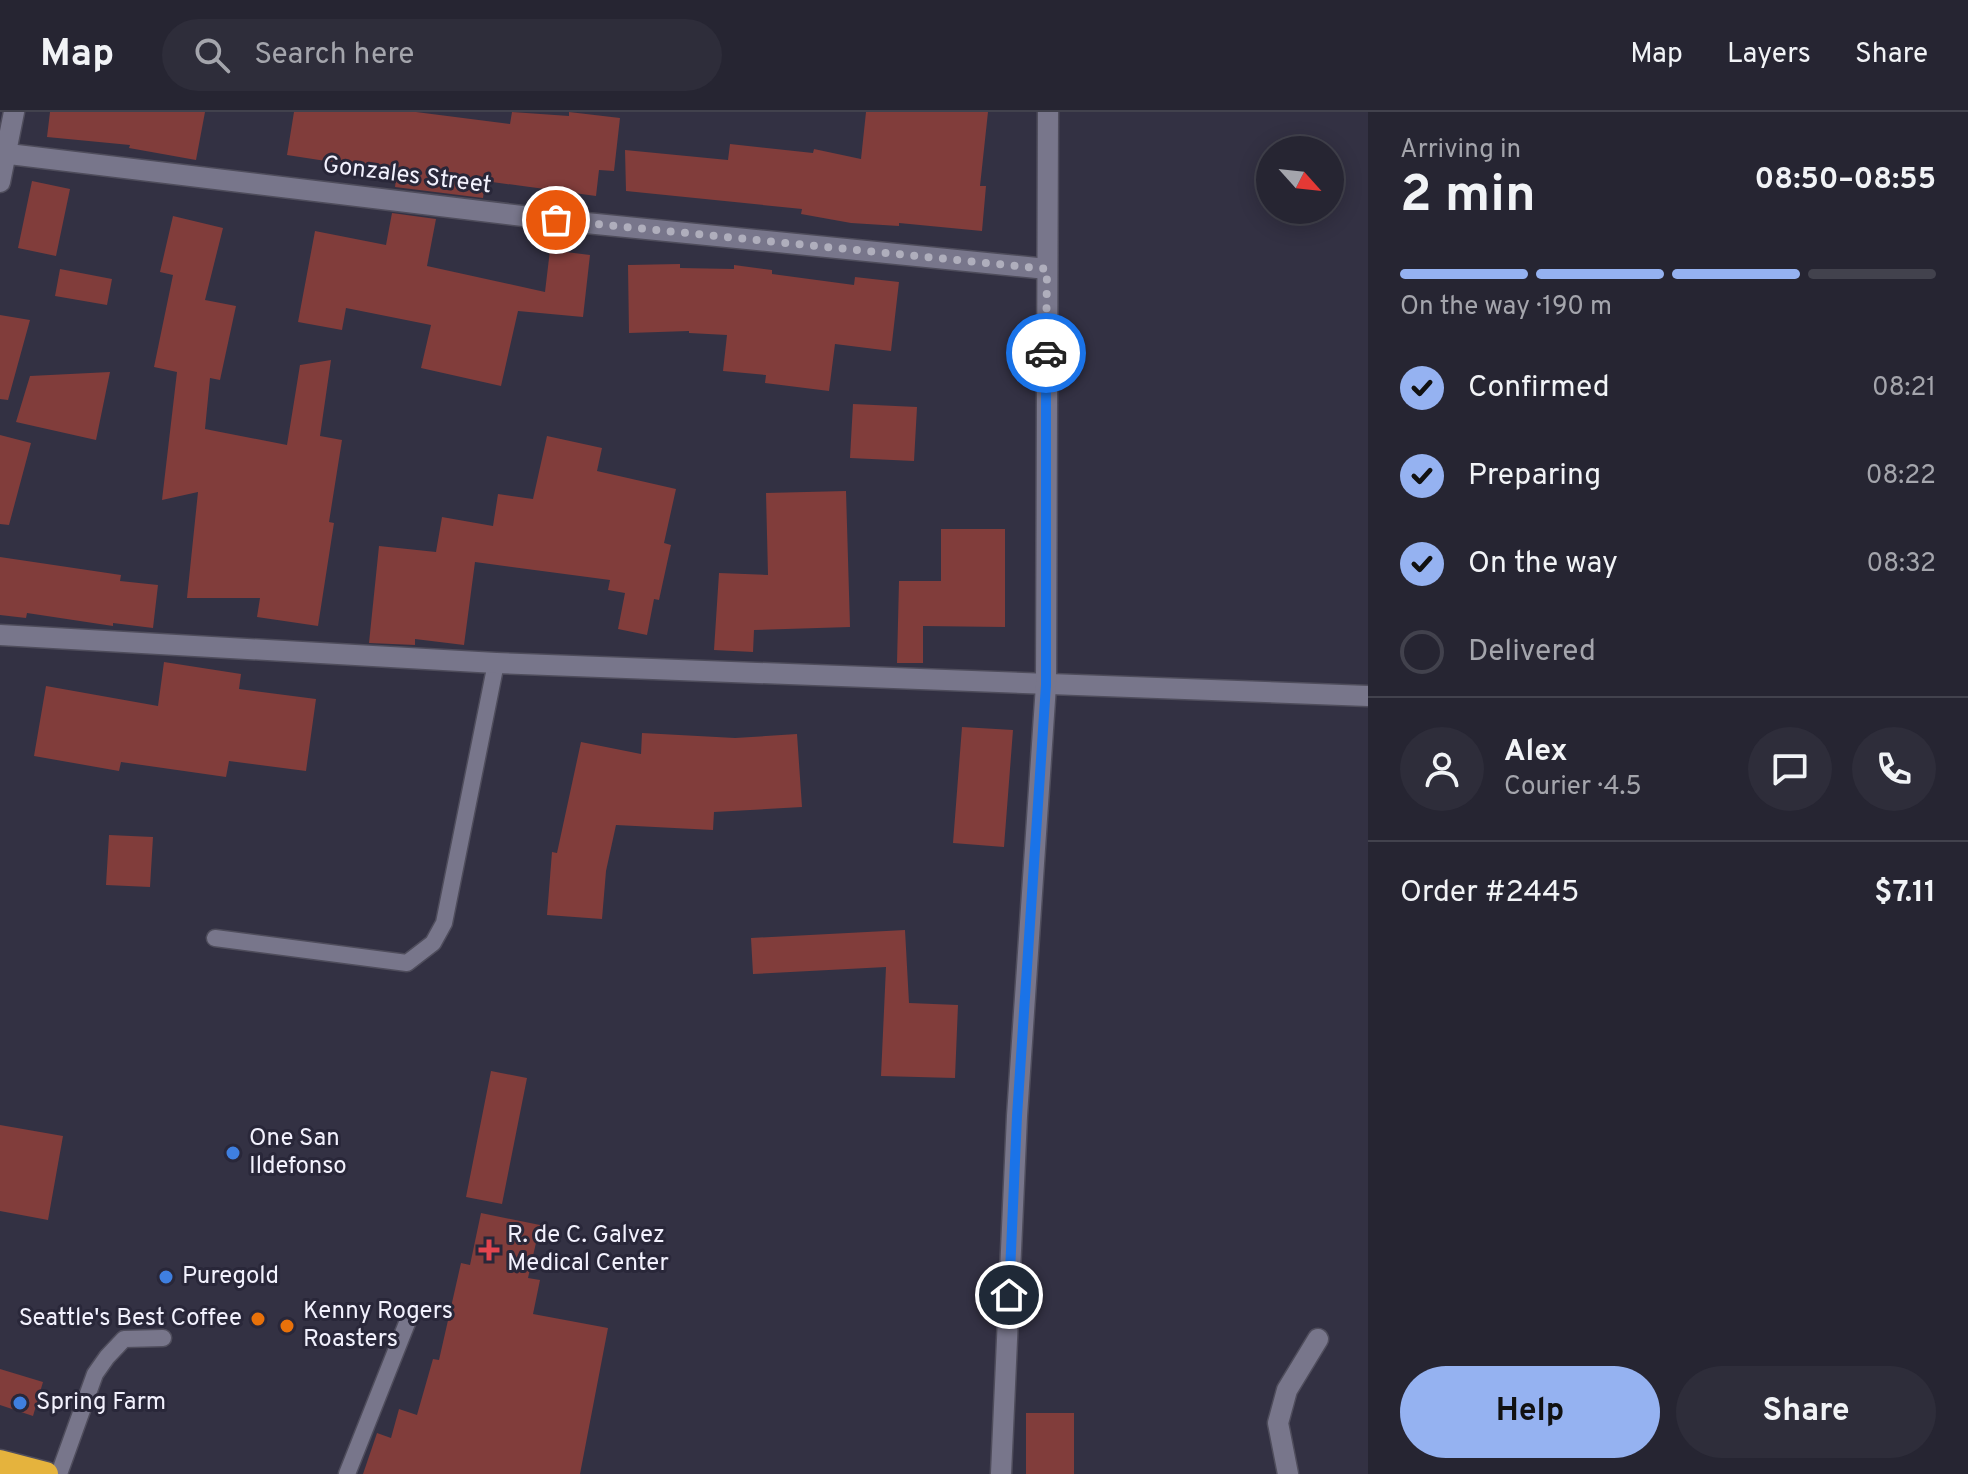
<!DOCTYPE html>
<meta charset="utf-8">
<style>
body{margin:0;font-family:Overpass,sans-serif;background:#2e2d3a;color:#f1f3f6;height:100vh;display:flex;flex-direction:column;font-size:30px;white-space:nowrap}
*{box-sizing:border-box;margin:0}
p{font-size:26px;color:#a4a5ac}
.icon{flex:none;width:44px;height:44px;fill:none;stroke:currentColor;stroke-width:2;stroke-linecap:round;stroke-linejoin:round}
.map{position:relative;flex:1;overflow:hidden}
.drawer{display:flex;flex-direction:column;background:#262532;width:600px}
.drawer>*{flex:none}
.needle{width:52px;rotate:117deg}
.tools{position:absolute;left:1256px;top:24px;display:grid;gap:16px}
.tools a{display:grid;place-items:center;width:88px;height:88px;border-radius:50%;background:#262532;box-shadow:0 4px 20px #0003,0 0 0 2px #42424d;font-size:40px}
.pin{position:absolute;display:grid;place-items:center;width:68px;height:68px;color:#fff;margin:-34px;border:4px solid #fff;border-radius:50%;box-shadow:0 2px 8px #0007}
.courier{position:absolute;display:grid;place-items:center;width:80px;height:80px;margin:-40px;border:6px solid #1a73e8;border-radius:50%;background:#fff;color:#222;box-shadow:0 2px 10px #0007}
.headline em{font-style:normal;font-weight:700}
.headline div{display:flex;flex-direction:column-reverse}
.headline{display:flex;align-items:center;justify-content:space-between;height:136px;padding:0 32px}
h1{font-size:52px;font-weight:700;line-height:60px}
.bar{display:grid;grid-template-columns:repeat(4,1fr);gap:12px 8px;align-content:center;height:96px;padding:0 32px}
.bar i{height:10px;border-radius:6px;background:#42424d}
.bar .on{background:#95b2f1}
.bar p{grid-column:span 4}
.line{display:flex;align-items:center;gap:20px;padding:0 32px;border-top:2px solid #42424d}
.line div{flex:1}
.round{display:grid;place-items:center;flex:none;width:84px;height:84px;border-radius:42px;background:#2e2d3a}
ol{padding:0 32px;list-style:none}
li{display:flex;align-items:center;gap:24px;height:88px}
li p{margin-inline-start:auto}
li .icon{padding:8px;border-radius:50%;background:#95b2f1;color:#111;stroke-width:4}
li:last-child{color:#a4a5ac}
li i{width:44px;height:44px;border:4px solid #42424d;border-radius:50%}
.action{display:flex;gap:16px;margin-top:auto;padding:16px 32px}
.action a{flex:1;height:92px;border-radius:48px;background:#95b2f1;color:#111;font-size:32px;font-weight:700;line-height:92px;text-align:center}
.action a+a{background:#2e2d3a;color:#f1f3f6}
header{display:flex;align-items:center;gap:48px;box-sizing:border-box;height:112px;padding:0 40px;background:#262532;border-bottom:2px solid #42424d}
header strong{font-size:38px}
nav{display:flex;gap:44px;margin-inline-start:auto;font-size:28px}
.search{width:560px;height:72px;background:#2e2d3a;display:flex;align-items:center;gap:20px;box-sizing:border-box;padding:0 28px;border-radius:44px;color:#a4a5ac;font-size:30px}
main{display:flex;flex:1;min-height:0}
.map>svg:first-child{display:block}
.building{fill:#813d3b}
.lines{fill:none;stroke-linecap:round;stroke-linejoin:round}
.lane-casing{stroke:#4f4d5c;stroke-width:19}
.street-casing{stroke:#4f4d5c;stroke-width:23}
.secondary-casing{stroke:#4f4d5c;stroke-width:23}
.highway-casing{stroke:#4f4d5c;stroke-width:27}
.lane{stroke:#78768b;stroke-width:16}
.street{stroke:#78768b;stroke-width:20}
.secondary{stroke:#78768b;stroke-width:20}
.highway{stroke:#e5b33d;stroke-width:24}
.done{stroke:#afaebc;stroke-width:8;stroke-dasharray:0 14.4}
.route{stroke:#1a73e8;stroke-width:10}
.shop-dot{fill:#3f7fe0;stroke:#292739;stroke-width:3}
.health-dot{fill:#e0444e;stroke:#292739;stroke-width:3}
.food-dot{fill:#e8710a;stroke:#292739;stroke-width:3}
.labels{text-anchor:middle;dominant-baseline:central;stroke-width:6;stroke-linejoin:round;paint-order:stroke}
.street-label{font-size:24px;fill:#f2f1fd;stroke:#292739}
.poi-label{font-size:24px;fill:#f2f1fd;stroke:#292739;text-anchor:start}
</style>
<header>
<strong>Map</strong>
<div class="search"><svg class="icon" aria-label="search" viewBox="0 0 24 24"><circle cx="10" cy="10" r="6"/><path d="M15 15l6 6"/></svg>Search here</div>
<nav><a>Map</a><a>Layers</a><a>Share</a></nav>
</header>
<main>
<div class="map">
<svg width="1368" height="1362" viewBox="0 0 1368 1362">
<rect width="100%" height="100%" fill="#333143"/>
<path class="building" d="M50 0H205L196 48 129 36 130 33 47 25Z
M294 0H416L510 12 512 0 569 4V0L620 6 614 59 599 58 596 84 485 69 483 86 395 75 397 60 287 43Z
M866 0H988L980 74H986L982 119 899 111V114L851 111 801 102 802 97 626 79 625 38 728 48 730 32 813 41 814 37 861 47Z
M32 69 70 77 56 144 18 136Z
M392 101 436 107 427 154 545 180 550 138 590 143 583 205 518 199 501 274 421 256 431 213 346 196 342 218 298 210 315 119 386 133Z
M173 104 223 116 205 188 236 194 220 268 210 266 205 317 287 333 300 253 331 248 320 324 342 328 329 410 334 411 318 514 257 505 260 486H187L198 380 162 388 177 260 154 255 173 163 160 160Z
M680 152V156L734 157V153L772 158V162L854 173 855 165 899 170 891 239 835 232 829 279 765 271 766 263 723 259 727 223 689 221V219L629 221 628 153Z
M60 157 112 167 107 193 55 184Z
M0 203 30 208 8 288 0 287Z
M110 260 96 328 16 310 30 264Z
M853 292 917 295 914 349 850 346Z
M0 323 31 331 9 413 0 412Z
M547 324 602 336 597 359 676 377 664 431 671 433 659 488 654 487 647 523 618 517 625 481 608 478 610 468 475 450 464 533 415 527V533L369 531 379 434 436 440 442 405 493 414 498 382 533 387Z
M846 379 850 515 754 518 753 540 714 538 719 461 768 463 766 381Z
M941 417H1005V515L923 514V551H897L899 469H941Z
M0 445 121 463 120 469 158 473 153 516 113 511V514L27 501 26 506 0 503Z
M164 550 241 562 239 577 316 587 306 659 229 649 226 665 121 650 119 659 34 644 46 574 158 594Z
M962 615 1013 618 1004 735 953 731Z
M642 621 735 626 797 622 802 695 714 700 713 718 616 713 606 759 602 807 547 803 552 740 557 741 581 630 641 642Z
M109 723 153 725 150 775 106 773Z
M905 818 909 891 958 893 955 966 881 964 886 855 753 862 751 826Z
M491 959 527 966 502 1092 466 1085Z
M0 1013 63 1024 48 1108 0 1099Z
M481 1101 540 1113 528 1166 540 1168 533 1202 608 1216 580 1362H363L377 1321 391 1326 399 1297 417 1303 433 1247 439 1248 461 1151 470 1153Z
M0 1257 43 1270 33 1304 0 1293Z
M1026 1301H1074V1362H1026Z"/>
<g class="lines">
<defs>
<path id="lane" d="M215 826 407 851 433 831 444 811 496 551
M59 1362 95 1262 107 1245 124 1227 163 1226
M347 1362 409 1206"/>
<path id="street" d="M0 41 556 108 1047 157
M0 70 14 0
M0 523 496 551 1368 584
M1288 1362 1278 1311 1287 1278 1318 1227"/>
<path id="secondary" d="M1001 1362 1017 1004 1046 573 1048 0"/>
<path id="highway" d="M0 1350 46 1362"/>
</defs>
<use href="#lane" class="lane-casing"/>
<use href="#street" class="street-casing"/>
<use href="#secondary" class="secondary-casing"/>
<use href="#highway" class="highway-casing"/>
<use href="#lane" class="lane"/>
<use href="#street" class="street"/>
<use href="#secondary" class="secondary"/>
<use href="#highway" class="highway"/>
</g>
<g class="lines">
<path class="done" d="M556 108 1047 157 1046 241"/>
<path class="route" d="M1009 1183 1017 1004 1046 573V241"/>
</g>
<g class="shop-dot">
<circle cx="233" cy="1041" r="8"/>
<circle cx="166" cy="1165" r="8"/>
<circle cx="20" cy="1291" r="8"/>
</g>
<path class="health-dot" d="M485 1126h8v8h8v8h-8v8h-8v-8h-8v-8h8z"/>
<g class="food-dot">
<circle cx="258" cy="1207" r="8"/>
<circle cx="287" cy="1214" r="8"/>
</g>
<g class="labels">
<g class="street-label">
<text transform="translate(407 64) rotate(7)">Gonzales Street</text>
</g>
<g class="poi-label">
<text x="249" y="1027">One San<tspan x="249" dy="28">Ildefonso</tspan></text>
<text x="507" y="1124">R. de C. Galvez<tspan x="507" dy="28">Medical Center</tspan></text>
<text x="182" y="1165">Puregold</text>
<text x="303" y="1200">Kenny Rogers<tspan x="303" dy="28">Roasters</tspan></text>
<text x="242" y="1207" text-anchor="end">Seattle's Best Coffee</text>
<text x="36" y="1291">Spring Farm</text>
</g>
</g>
</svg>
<div class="tools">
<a><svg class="needle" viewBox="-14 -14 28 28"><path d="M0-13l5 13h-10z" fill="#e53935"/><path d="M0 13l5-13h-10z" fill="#a4a5ac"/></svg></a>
</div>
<div class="pin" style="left:556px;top:108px;background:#ea580c"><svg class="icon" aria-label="bag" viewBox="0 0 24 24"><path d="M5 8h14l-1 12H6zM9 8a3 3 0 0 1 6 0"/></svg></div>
<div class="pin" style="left:1009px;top:1183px;background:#1f2937"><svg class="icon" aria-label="home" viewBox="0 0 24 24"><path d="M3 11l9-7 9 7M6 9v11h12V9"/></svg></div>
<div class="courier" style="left:1046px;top:241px"><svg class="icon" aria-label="car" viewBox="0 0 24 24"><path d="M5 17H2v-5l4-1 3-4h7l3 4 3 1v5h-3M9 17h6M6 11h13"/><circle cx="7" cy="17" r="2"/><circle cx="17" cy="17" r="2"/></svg></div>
</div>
<section class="drawer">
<div class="headline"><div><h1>2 min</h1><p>Arriving in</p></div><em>08:50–08:55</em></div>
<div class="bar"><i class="on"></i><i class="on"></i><i class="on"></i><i></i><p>On the way · 190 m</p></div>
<ol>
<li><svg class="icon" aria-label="check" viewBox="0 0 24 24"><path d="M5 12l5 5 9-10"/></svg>Confirmed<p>08:21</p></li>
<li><svg class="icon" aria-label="check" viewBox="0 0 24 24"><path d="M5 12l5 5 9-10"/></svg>Preparing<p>08:22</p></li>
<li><svg class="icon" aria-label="check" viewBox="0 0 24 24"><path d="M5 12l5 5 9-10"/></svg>On the way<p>08:32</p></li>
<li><i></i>Delivered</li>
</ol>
<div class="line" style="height:144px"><a class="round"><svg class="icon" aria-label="person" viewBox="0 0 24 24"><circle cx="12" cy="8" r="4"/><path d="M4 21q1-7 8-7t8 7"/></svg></a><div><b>Alex</b><p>Courier · 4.5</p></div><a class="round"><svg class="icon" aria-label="chat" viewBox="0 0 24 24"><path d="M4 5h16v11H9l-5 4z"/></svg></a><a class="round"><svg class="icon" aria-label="phone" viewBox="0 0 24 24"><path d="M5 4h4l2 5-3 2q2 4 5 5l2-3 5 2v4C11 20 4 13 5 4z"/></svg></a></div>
<div class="line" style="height:104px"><div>Order #2445</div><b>$7.11</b></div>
<div class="action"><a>Help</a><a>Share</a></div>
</section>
</main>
